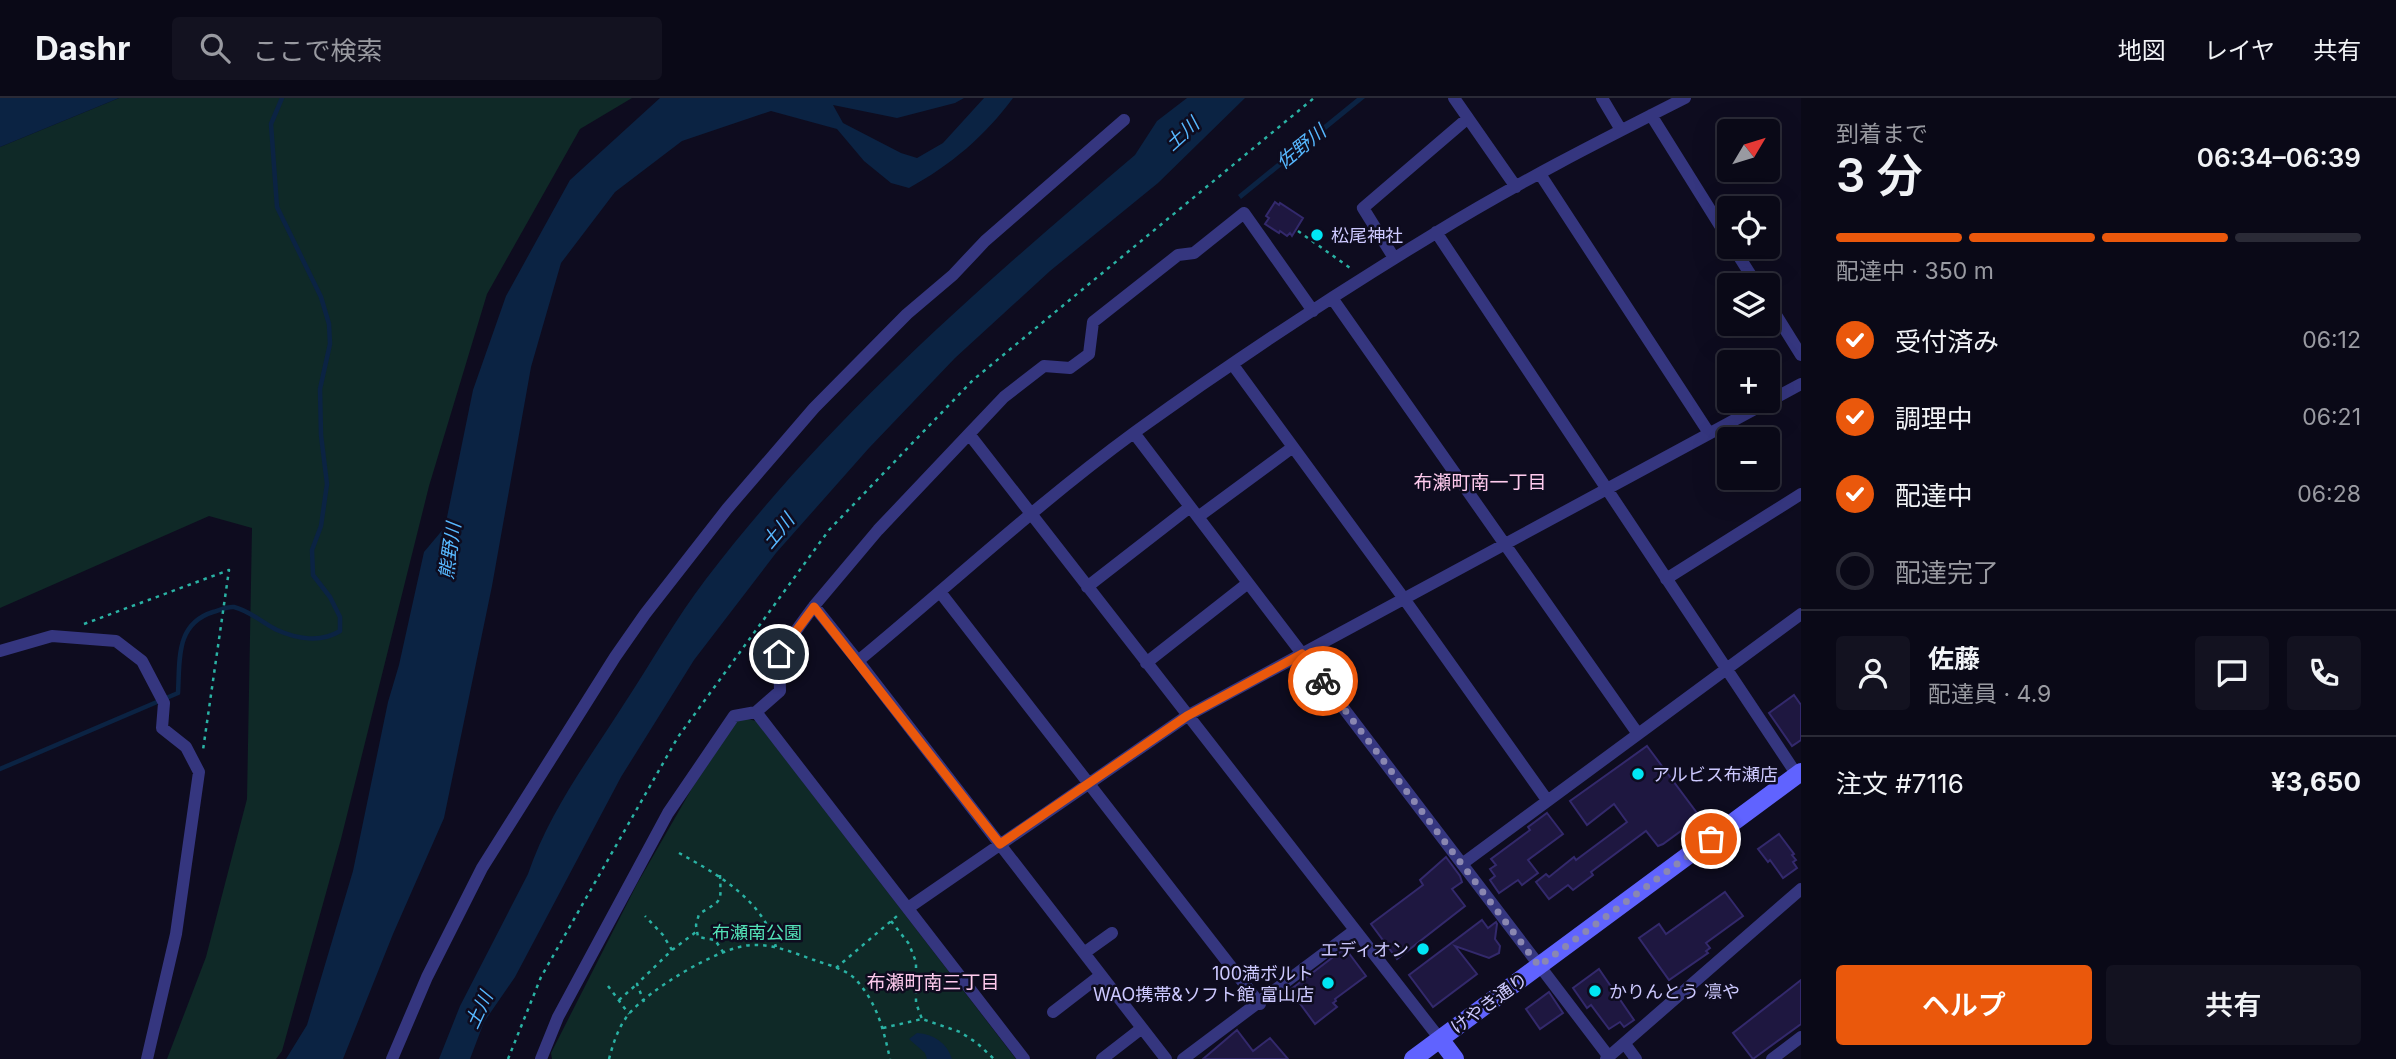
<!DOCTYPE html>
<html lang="ja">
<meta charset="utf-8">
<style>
body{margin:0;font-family:Inter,"Noto Sans JP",sans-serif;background:#131220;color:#f1f3f6;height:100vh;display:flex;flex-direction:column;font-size:26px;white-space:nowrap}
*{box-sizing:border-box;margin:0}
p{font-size:23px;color:#999aa1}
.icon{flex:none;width:38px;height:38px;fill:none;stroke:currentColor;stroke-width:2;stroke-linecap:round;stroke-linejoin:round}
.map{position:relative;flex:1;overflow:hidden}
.drawer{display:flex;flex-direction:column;background:#0a0917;width:595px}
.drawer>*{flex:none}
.needle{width:46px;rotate:52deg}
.buttons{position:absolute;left:1717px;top:21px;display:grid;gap:14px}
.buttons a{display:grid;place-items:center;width:63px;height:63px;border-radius:7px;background:#0a0917;box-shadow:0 7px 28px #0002,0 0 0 2px #2a2a36;font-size:35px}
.pin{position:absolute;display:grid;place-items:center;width:60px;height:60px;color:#fff;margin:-30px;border:4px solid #fff;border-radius:50%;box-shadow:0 2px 7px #0007}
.courier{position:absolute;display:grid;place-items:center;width:70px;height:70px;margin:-35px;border:5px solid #ea580c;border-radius:50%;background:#fff;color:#222;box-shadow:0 2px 9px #0007}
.headline em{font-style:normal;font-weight:600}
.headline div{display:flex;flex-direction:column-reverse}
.headline{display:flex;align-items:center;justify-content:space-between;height:119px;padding:0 35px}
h1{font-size:46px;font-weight:600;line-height:52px}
.bar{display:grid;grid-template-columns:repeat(4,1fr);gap:10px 7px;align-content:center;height:84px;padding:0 35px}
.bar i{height:9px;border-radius:5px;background:#2a2a36}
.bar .active{background:#ea580c}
.bar p{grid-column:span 4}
.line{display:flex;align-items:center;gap:18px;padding:0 35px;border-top:2px solid #2a2a36}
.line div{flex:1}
.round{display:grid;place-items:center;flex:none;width:74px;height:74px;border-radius:7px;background:#131220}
ol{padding:0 35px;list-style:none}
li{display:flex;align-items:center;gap:21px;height:77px}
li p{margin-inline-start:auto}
li .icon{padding:7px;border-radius:50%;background:#ea580c;color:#fff;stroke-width:4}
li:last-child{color:#999aa1}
li i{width:38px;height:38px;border:4px solid #2a2a36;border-radius:50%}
.button{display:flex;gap:14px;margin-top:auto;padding:14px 35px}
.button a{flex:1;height:80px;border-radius:7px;background:#ea580c;color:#fff;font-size:28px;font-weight:600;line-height:80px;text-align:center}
.button a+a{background:#131220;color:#f1f3f6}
header{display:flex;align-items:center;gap:42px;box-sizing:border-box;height:98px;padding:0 35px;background:#0a0917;border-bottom:2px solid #2a2a36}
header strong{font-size:33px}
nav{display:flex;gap:38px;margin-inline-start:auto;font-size:24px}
.search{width:490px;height:63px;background:#131220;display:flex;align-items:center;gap:18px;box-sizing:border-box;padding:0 24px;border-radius:7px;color:#999aa1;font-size:26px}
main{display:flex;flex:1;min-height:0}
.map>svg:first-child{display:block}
.green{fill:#0f2927}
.water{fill:#0b2343}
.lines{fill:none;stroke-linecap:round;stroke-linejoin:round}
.stream{stroke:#0b2343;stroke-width:4.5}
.building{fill:#1e1740;stroke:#33296c;stroke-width:2}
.path{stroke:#2ab2a4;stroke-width:2.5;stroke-dasharray:3.5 5;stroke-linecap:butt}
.street{stroke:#35367f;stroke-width:12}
.secondary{stroke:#6063ff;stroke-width:18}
.done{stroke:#8a87b1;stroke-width:7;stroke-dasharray:0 12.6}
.route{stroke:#ea580c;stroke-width:9}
.poi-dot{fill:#00e6f4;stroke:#0e0c1f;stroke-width:2.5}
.labels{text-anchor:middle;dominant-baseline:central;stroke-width:5;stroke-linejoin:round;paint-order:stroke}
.poi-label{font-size:18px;fill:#cdc9ff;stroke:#0e0c1f;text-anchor:start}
.park-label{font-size:18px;fill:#53e1b7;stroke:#0e0c1f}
.street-label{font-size:18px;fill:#cdc9ff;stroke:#0e0c1f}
.water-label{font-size:19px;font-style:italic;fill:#57b8ff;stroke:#0e0c1f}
.neighbourhood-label{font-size:19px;fill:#ffcbee;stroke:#0e0c1f}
</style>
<header>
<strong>Dashr</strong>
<div class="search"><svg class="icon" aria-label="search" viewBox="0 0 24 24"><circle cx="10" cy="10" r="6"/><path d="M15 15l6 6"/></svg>ここで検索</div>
<nav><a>地図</a><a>レイヤ</a><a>共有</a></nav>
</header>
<main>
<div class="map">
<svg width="1801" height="961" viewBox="0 0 1801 961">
<rect width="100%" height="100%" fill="#0e0c1f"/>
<path class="green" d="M119 0H632L580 31 487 196 429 388 341 741 282 953 276 961H167L206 859 247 701 252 430 209 418 0 510V49Z
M748 621 756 623 1016 961H552L551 955 637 786 691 692 737 622Z"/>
<path class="water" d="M0 0H119L0 49Z
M660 0H964L955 5 897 20 833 7 843 25 901 55 917 60 943 45 984 0H1013C985 38 951 67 909 90L891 85 864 63 837 31 771 13 682 43 615 94 561 165 531 269 492 488 444 720 393 836 343 961H286L307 927 353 773 388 604 399 567 424 454 445 429 473 292 506 198 570 82Z
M1187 0H1245L1158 85 1050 173 955 260 869 350 776 455 694 562 621 679 515 879 484 924 470 961H439L460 908 528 776C549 714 589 661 624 606 651 565 676 520 706 481 828 321 982 187 1135 57L1157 23Z
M1357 0H1365L1241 101 1238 97Z
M917 935C934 936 947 945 952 961H927L925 955 909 941Z"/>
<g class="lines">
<path class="stream" d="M0 671 178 595C180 562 175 526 213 514 220 512 228 508 234 509 250 513 263 525 277 532 297 541 321 545 340 533V519L330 499 313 477 312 452 321 428 327 386 321 337 320 291 330 246 329 226 321 199 277 109 271 26 282 0"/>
</g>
<path class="building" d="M1275 104 1279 107 1280 105 1303 120 1292 138 1290 135 1287 138 1280 133 1279 135 1265 126 1269 120 1266 118Z
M1794 597 1801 607V642L1792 648 1769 615Z
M1647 648 1700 719 1663 746 1658 748 1646 733 1591 774 1593 777 1573 792 1568 787 1549 801 1536 784 1546 776 1549 779 1574 759 1576 762 1627 724 1614 706 1587 727 1570 703Z
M1547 715 1563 736 1528 762 1538 775 1522 787 1518 782 1499 795 1490 782 1495 778 1490 771 1496 767 1491 761 1530 732 1528 729Z
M1779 736 1794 756 1792 757 1796 762 1793 764 1797 770 1783 780 1770 762 1768 764 1758 751Z
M1446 759 1460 778 1462 784 1452 791 1465 808 1397 861 1371 826 1423 787 1420 782Z
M1725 794 1743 818 1706 845 1710 850 1706 853 1708 855 1669 882 1639 840 1659 826 1666 836Z
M1482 822 1488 830 1496 824 1497 826 1495 841 1500 848 1499 855 1489 860 1455 848 1477 876 1433 909 1409 877Z
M1345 850 1366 878 1335 901 1336 903 1333 905 1337 909 1315 926 1290 892Z
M1599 871 1634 922 1624 929 1620 924 1609 931 1591 907 1587 910 1573 890Z
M1801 882V926L1753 961 1733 935Z
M1549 894 1563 915 1540 931 1526 911Z
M1237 932 1253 953 1270 940 1288 961H1203Z"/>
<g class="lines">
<path class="path" d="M1298 133 1353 172
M84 526 229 472 203 652
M679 755C719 777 763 802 776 849
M720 777C721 806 723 801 699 816L696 827 698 839 715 842 723 854
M891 823 909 846 916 864V905L922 921
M672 852 696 834
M836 870 897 818
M608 888 629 916
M619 902 637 886
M644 904 637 886 672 852 663 837 645 818
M883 930 922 921 960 934 977 945 994 961
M508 961 541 879 678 639 829 432 973 282 1314 0
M609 961C613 946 618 930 628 917 648 892 720 848 752 847 774 846 794 855 814 862 828 867 847 871 857 883 877 905 884 933 890 961"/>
<path class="street" d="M1454 0 1516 89
M1602 0 1621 32
M1651 17 1729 142
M1540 76 1709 335
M1436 134 1797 677
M1733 149 1757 187
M1394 160 1363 110 1468 20
M1332 200 1638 636
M1768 204 1801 257
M1233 267 1405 502 1547 702
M1134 335 1609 959
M969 336 1440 941
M1198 419 1293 349
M1666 481 1801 396
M1087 489 1190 409
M940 494 1260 906
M814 508 858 563C950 487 1038 405 1135 334 1232 264 1332 198 1434 136 1515 86 1600 43 1685 0
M0 553 52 538 116 543 142 563 164 605 162 630 186 649 199 674 176 836 147 961
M858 563 1166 961
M1146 565 1248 485
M756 614 1024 961
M1462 766 1801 516
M908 810 1187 618 1801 286
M1084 855 1112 835
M1053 914 1101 877
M1625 946 1636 961
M392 961 427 879 482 770 615 559 645 516 727 411 814 310 907 216 953 177 985 143 1124 22
M541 961 558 919 668 715 734 618 756 614 780 593 779 556 814 508 878 432 969 336 1004 299 1044 268 1070 270 1089 256 1093 224 1178 157 1194 155 1244 115 1313 213
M1102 961 1142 930
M1183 961 1355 832
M1606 961 1801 791
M1772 961 1801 939"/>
<path class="secondary" d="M1440 941 1455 961
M1413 961 1801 674"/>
</g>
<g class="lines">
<path class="done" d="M1323 583 1539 868 1711 741"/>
<path class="route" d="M779 556 814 509 1000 746 1187 618 1302 556 1323 583"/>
</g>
<g class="poi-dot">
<circle cx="1317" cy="137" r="7"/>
<circle cx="1638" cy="676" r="7"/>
<circle cx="1423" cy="851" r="7"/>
<circle cx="1328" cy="885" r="7"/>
<circle cx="1595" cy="893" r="7"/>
</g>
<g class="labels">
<g class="poi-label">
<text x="1331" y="137">松尾神社</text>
<text x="1652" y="676">アルビス布瀬店</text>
<text x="1409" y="851" text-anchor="end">エディオン</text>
<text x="1314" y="875" text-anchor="end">100満ボルト<tspan x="1314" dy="21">WAO携帯&amp;ソフト館 富山店</tspan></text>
<text x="1609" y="893">かりんとう 凛や</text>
</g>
<g class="park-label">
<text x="757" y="834">布瀬南公園</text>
</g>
<g class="street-label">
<text transform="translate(1489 905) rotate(-36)">けやき通り</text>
</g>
<g class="water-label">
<text transform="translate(1182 36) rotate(-42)">土川</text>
<text transform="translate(1301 49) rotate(-39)">佐野川</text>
<text transform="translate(778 433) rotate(-50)">土川</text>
<text transform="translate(450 453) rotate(-82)">熊野川</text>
<text transform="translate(479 912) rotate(-65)">土川</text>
</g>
<g class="neighbourhood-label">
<text x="1480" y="384">布瀬町南一丁目</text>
<text x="933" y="884">布瀬町南三丁目</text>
</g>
</g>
</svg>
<div class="buttons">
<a><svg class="needle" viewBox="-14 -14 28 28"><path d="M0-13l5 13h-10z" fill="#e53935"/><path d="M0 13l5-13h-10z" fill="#999aa1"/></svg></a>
<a><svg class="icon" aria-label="locate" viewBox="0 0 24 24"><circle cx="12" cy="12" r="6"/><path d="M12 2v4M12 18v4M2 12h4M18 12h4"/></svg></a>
<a><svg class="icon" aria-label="layers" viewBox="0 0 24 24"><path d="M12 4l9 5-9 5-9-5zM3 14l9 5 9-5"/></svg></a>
<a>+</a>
<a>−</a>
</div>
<div class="pin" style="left:1711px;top:741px;background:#ea580c"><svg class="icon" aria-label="bag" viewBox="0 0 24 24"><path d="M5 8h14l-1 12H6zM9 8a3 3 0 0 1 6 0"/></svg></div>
<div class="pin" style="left:779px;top:556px;background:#1f2937"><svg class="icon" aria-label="home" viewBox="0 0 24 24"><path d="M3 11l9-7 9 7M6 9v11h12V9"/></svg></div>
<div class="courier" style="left:1323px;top:583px"><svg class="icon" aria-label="bike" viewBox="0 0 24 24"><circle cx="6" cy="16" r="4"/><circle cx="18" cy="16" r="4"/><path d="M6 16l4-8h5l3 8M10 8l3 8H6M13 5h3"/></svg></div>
</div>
<section class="drawer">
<div class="headline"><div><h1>3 分</h1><p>到着まで</p></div><em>06:34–06:39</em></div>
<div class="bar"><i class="active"></i><i class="active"></i><i class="active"></i><i></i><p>配達中 · 350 m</p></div>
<ol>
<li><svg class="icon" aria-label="check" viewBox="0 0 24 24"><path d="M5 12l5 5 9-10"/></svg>受付済み<p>06:12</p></li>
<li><svg class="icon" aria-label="check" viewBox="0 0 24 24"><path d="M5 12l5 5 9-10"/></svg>調理中<p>06:21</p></li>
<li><svg class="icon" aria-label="check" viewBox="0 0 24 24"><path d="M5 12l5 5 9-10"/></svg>配達中<p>06:28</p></li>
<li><i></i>配達完了</li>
</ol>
<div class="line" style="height:126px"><a class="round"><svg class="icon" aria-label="person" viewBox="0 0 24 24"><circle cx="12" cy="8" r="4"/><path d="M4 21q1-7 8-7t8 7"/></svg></a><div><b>佐藤</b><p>配達員 · 4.9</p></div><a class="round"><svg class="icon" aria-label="chat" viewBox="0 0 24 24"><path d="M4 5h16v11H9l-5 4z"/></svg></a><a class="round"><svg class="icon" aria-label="phone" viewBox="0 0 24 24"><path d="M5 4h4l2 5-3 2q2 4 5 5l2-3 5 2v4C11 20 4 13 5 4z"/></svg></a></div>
<div class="line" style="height:91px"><div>注文 #7116</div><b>¥3,650</b></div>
<div class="button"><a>ヘルプ</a><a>共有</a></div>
</section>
</main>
